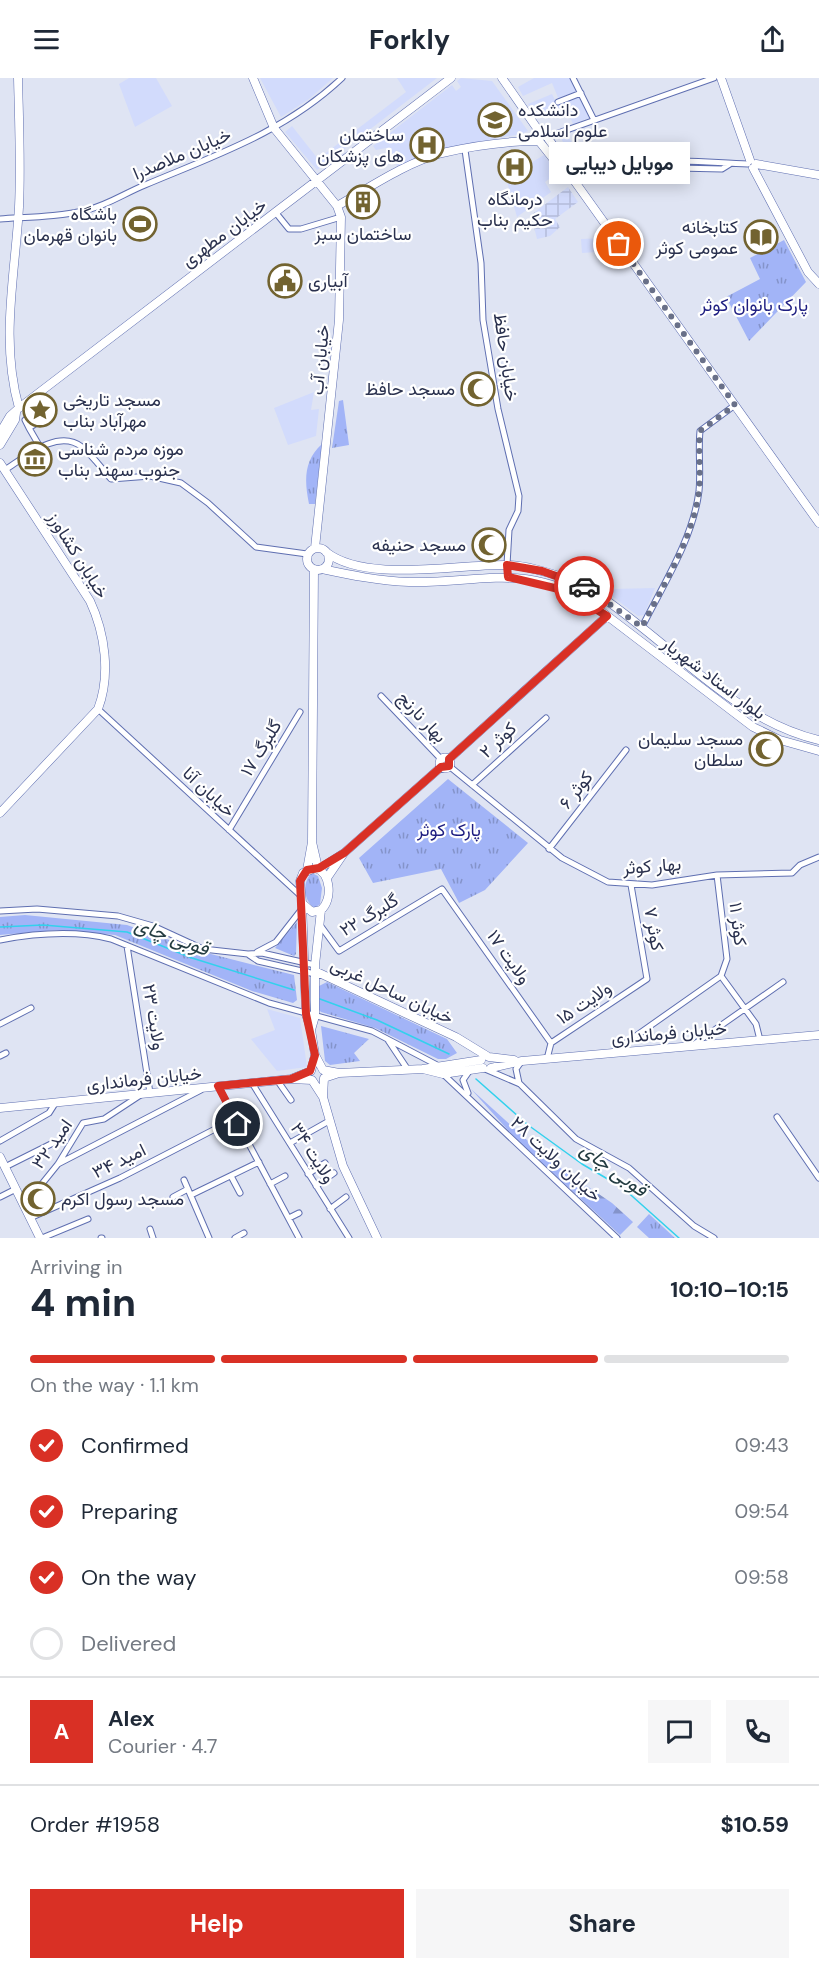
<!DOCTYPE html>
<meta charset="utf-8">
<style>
body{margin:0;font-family:"DM Sans",Vazirmatn,sans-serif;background:#f6f6f7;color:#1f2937;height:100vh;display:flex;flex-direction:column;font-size:22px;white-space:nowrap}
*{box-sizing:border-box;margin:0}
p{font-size:20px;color:#747a83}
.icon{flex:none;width:33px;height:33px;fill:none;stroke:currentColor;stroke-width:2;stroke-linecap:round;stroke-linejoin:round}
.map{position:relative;height:1160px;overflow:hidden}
.side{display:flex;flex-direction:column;background:#fff;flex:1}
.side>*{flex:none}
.pin{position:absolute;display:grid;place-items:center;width:51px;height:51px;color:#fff;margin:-26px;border:3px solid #fff;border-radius:50%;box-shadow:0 2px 6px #0007}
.courier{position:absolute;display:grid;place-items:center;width:60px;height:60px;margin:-30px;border:4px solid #d93025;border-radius:50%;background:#fff;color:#222;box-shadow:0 2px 8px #0007}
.bubble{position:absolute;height:42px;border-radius:0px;background:#fff;box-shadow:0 3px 15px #0003;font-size:20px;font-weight:700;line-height:42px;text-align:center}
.headline em{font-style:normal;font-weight:700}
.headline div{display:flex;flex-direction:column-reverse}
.headline{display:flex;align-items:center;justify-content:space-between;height:102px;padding:0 30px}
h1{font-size:39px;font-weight:700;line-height:45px}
.bar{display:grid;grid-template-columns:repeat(4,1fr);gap:9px 6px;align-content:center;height:72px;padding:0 30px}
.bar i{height:8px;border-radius:4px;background:#e0e1e3}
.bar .current{background:#d93025}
.bar p{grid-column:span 4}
.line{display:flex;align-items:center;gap:15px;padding:0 30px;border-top:2px solid #e0e1e3}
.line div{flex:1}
.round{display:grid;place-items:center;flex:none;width:63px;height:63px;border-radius:0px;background:#f6f6f7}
ol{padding:0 30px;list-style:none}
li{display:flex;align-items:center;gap:18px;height:66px}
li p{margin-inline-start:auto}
li .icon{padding:6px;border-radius:50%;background:#d93025;color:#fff;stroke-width:4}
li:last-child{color:#747a83}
li i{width:33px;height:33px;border:3px solid #e0e1e3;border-radius:50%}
.primary-button{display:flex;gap:12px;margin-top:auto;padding:12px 30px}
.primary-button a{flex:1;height:69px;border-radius:0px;background:#d93025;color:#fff;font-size:24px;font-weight:700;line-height:69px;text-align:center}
.primary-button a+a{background:#f6f6f7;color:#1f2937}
header{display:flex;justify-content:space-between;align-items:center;height:78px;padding:0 30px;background:#fff;font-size:27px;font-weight:700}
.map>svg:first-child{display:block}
.built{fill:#d2dbfc}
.industrial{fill:url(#industrial-grid)}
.grass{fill:url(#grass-tufts)}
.forest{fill:url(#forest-firs)}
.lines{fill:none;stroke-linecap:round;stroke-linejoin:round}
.stream{stroke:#32d1ed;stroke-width:1.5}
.street-casing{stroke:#5f6fb1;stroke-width:7}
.secondary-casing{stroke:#5f6fb1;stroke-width:9}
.street{stroke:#fff;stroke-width:5}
.secondary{stroke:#fff;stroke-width:8}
.done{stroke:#697088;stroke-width:6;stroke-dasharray:0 10.8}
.route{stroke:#d93025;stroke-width:8}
.labels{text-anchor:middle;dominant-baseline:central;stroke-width:4.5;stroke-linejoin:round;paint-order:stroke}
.poi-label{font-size:18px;fill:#2a314e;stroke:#fff;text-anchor:end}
.street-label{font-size:18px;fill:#2a314e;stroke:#fff}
.park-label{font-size:18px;fill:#1e1e81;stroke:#fff}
.water-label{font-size:20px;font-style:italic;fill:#233c41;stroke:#fff}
</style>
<header><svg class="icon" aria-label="menu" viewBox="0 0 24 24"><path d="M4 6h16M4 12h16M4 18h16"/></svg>Forkly<svg class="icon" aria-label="share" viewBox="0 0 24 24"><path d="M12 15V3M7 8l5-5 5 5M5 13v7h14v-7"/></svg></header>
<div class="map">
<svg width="819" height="1160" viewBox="0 0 819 1160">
<defs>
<pattern id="industrial-grid" width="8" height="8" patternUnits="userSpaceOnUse" patternTransform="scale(1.5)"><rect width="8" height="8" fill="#d2dbfc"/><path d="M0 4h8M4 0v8" fill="none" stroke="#b4bcda"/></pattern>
<pattern id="grass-tufts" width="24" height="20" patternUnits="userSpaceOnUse" patternTransform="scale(1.5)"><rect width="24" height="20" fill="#a2b4f7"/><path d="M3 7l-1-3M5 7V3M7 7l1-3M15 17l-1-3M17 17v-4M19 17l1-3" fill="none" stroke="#8493ca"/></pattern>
<pattern id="forest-firs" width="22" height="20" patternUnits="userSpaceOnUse" patternTransform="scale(1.5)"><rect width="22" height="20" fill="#a2b4f7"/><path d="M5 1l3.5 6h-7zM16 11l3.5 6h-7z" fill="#8493ca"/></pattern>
</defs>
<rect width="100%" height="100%" fill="#dfe4f3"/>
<path class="built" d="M129 0H156L172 28 135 49 119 6Z
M260 0H333L309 21 281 39Z
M397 0H437L317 92 285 54 292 48 318 81 406 14Z
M461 0 492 3 528 53 521 56 435 72 398 89 386 70 376 72 373 68 452 7 456 13 461 9 457 3Z
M534 0H570L578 14 559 22 552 5 523 18 518 9Z
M552 16 557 26 579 17 589 40 573 46 565 28 535 39 528 26Z
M565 54 585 85 573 90 560 70 565 67 558 56Z
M544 77 557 95 545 104 551 114 517 139 506 100Z
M605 160 613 173 582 175 581 161Z
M314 314 311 332 319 331 316 358 288 367 274 330Z
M655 510 644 537 638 538 608 515 611 511Z
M267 931 300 940 307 989 277 993 251 961 275 952Z"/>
<path class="industrial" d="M568 109 578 124 555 141 560 149 550 158 537 161 531 137Z"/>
<path class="grass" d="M784 162 806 204 749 263 726 219 760 201 750 180Z
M343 322 349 367 332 370 339 323Z
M322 366 315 426H309C304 402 304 382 322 366Z
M448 701 528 765 485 812 459 825 441 791 373 805 359 780Z
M312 795 318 798 322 810 320 826 315 830C303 824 302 803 312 795Z
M25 837 127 847 203 874 294 897 297 922 293 925 252 913 115 857 57 852 0 857V839Z
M297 844 296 876 294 878 275 870Z
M327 904 447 961 457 975 446 981H438L375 950 321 934 318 931 319 908Z
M321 948 369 961 354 975 360 983 330 987 325 983Z
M649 1136 675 1160H649L637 1149Z"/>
<path class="forest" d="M471 1011 550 1083 612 1125 633 1144 620 1157 514 1059Z"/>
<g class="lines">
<path class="stream" d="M0 849 43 847 127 854 192 880 294 912
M320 921 377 942 449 976
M476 1001 528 1047 582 1086 623 1110 679 1160"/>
<defs>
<path id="street" d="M573 0 594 42
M558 24 581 15
M547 59 714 0
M465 72 481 185 483 242 498 331 519 418 518 433 509 452 507 487
M669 84 677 90 722 91 730 86
M568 94C616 75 695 84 748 86
M276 135 289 151H301L341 139
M0 141C29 139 58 139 87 132 108 127 125 115 145 107 216 77 285 54 342 0
M31 338 35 346 29 350 25 342Z
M29 350 40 369
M5 392C25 379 58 350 82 369 93 378 102 391 111 401L150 398 181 405 208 425 256 469 307 476
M642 549C663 507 693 461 699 413 701 393 698 373 700 353L735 327
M381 618 441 681
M98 631 301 818
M449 688 562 780 608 804 652 807 717 797 792 795 800 787 819 779
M472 707 546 640
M229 752 300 634
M549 771 626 672
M0 833 37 831 118 838 153 848 203 871 248 876 262 875 315 887
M320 847 339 873 442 811 551 965
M0 862C37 855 75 852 111 861L269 925 372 953 439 988
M127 868 150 1015
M257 874 276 864 301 832
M249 877 258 883 315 896
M721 898 756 946 760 962
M0 946 31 930
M388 962 408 992
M693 967 783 904
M613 974 721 898 727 881 717 797
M0 978 6 975
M547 981 551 965 647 901 631 807
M485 991 520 1006 576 1061 629 1090 694 1148 714 1160
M443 996 617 1160
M277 1002 291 1022
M252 1005 349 1160
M519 1005 516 991 521 984
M218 1008 299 1160
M468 1015 463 1002 470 992
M777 1039 819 1100
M0 1063 49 1035 56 1024
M290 1065 329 1043
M58 1086 201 1012
M5 1089 53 1065
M308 1096 325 1085
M231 1098 240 1115
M184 1102 209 1160
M270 1106 285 1098
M316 1108 334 1095
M191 1117 259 1084
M0 1119 16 1111
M173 1119 188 1111
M24 1128 58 1086 83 1045 104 1041 142 1016
M330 1131 346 1119
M30 1140 120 1100 219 1049
M289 1140 299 1135
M150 1151 153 1160
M42 1160 88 1141
M101 1160H102
M235 1160 244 1155"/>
<path id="secondary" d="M18 0C19 43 21 87 19 129 15 198 0 263 19 330
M253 0 274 50 337 128 341 139 339 242 315 470
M502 0 541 56 547 59 568 88V94L819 445
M721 0 750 82
M756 86 819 97
M753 90 808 194 819 206
M337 128C369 110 405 85 442 75 472 68 508 63 539 63L562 92 568 94
M0 355 10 338 19 330 451 0
M0 367 15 342 16 335
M0 385 90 523C105 555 111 597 98 631L0 735
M307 481a11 11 0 1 1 22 0a11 11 0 1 1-22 0Z
M326 474C367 506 459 485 510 487 527 488 543 493 559 498 590 508 615 528 640 548 695 591 749 646 819 662
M322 491C350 497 379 503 409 504 479 506 527 483 593 527L753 649 780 662 819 673
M439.5 685a5.5 5.5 0 1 1 11 0a5.5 5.5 0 1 1-11 0Z
M449 681 607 538
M312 764 314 491
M344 775 441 689
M315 790C331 794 333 822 321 832L312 834 302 825 300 803 303 795Z
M319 791 344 775 327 800
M307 792 312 764 318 790
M302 825 306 936 311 952 315 938V887L321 832
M315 893 456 959 487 978
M311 952 315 977
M315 977 323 992 339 995 324 1000 323 1019 312 1002 291 1001 311 993Z
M489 979 514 982
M481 982 423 991 443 996 483 990
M491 990 522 983 819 957
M339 995 423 991
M323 1019 343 1088 377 1160
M0 1030 291 1001
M0 1079 40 1160"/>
</defs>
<use href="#street" class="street-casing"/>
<use href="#secondary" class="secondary-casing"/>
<use href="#street" class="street"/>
<use href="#secondary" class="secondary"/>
</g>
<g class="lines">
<path class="done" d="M584 508 642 549C663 507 693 461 699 413 701 393 698 373 700 353L735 327 619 166"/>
<path class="route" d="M238 1046 218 1008 291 1001 310 993 315 977 306 936 300 803 307 792 319 790 344 775 441 689 449 688V681L607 538 567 513 508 499 507 487 542 493 584 508"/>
</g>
<defs>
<symbol id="university-ring" viewBox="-11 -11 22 22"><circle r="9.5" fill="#fff" stroke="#726330" stroke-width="1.5"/><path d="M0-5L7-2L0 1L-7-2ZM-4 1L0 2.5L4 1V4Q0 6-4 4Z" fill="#726330"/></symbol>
<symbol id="hospital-ring" viewBox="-11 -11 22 22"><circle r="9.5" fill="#fff" stroke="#726330" stroke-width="1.5"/><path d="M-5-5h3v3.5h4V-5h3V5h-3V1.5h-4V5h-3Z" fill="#726330"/></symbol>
<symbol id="building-ring" viewBox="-11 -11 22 22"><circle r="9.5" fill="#fff" stroke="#726330" stroke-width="1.5"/><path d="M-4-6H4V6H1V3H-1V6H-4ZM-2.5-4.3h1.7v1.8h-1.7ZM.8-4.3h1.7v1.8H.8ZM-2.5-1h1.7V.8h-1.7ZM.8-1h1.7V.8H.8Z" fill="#726330"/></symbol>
<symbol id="stadium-ring" viewBox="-11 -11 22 22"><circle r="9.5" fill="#fff" stroke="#726330" stroke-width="1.5"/><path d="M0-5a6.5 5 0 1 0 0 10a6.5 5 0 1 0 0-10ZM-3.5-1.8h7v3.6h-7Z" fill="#726330"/></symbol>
<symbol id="library-ring" viewBox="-11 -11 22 22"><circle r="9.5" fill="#fff" stroke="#726330" stroke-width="1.5"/><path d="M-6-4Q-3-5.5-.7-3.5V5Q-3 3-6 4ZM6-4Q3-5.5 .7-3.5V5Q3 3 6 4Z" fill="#726330"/></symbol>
<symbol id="civic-ring" viewBox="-11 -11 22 22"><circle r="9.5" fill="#fff" stroke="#726330" stroke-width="1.5"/><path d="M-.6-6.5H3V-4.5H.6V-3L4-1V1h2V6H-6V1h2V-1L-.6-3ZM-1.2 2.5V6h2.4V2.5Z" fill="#726330"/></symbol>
<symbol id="mosque-ring" viewBox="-11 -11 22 22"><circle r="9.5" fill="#fff" stroke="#726330" stroke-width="1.5"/><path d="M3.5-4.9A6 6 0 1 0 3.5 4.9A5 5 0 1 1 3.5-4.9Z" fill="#726330"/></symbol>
<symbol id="sight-ring" viewBox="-11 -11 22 22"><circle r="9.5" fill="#fff" stroke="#726330" stroke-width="1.5"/><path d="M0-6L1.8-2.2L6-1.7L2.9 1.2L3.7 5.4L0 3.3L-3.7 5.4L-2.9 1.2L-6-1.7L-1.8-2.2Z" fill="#726330"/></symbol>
<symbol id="museum-ring" viewBox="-11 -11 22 22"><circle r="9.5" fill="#fff" stroke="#726330" stroke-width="1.5"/><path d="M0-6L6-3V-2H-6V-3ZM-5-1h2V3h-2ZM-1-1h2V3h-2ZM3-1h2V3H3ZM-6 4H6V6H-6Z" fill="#726330"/></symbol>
</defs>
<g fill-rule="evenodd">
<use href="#university-ring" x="476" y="23" width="38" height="38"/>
<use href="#hospital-ring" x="408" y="48" width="38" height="38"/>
<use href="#hospital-ring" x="496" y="70" width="38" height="38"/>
<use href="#building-ring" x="344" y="105" width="38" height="38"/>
<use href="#stadium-ring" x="121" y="127" width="38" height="38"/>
<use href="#library-ring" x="742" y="140" width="38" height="38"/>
<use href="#civic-ring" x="266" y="184" width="38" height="38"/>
<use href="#mosque-ring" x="459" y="292" width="38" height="38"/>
<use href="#sight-ring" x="21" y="313" width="38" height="38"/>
<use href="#museum-ring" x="16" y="362" width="38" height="38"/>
<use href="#mosque-ring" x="470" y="448" width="38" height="38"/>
<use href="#mosque-ring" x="747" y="652" width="38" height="38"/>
<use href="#mosque-ring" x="19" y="1102" width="38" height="38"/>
</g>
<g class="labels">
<g class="poi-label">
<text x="518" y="32" text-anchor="start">دانشکده<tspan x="518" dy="21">علوم اسلامی</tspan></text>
<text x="404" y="57">ساختمان<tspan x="404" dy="21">های پزشکان</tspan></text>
<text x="515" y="121" text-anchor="middle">درمانگاه<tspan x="515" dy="21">حکیم بناب</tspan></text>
<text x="117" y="136">باشگاه<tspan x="117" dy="21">بانوان قهرمان</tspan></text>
<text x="738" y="149">کتابخانه<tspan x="738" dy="21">عمومی کوثر</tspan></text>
<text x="363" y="156" text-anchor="middle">ساختمان سبز</text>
<text x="308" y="203" text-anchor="start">آبیاری</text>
<text x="455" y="311">مسجد حافظ</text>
<text x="63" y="322" text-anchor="start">مسجد تاریخی<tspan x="63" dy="21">مهرآباد بناب</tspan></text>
<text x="58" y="371" text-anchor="start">موزه مردم شناسی<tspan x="58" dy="21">جنوب سهند بناب</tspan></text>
<text x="466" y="467">مسجد حنیفه</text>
<text x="743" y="661">مسجد سلیمان<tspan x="743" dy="21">سلطان</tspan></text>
<text x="61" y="1121" text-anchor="start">مسجد رسول اکرم</text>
</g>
<g class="street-label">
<text transform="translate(182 76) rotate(-23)">خیابان ملاصدرا</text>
<text transform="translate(224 155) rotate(-37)">خیابان مطهری</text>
<text transform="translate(506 279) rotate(82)">خیابان حافظ</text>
<text transform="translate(320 282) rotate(-85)">خیابان آب</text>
<text transform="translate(78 477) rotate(58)">خیابان کشاورز</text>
<text transform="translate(714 600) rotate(37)">بلوار استاد شهریار</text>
<text transform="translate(422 639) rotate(47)">بهار نارنج</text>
<text transform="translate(498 662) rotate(-43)">کوثر ۲</text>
<text transform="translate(261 670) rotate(-59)">گلبرگ ۱۷</text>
<text transform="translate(576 712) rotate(-52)">کوثر ۶</text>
<text transform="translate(209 714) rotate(43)">خیابان آنا</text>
<text transform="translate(652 788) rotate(-4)">بهار کوثر</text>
<text transform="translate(369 837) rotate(-31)">گلبرگ ۲۲</text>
<text transform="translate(738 846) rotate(83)">کوثر ۱۱</text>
<text transform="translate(654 851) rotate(80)">کوثر ۷</text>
<text transform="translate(509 879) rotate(55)">ولایت ۱۷</text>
<text transform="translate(392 913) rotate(25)">خیابان ساحل غربی</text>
<text transform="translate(584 925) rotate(-34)">ولایت ۱۵</text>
<text transform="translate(154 939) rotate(81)">ولایت ۲۳</text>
<text transform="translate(669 955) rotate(-5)">خیابان فرمانداری</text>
<text transform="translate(144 1001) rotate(-6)">خیابان فرمانداری</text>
<text transform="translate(52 1066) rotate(-55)">امید ۳۲</text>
<text transform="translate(313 1075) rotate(58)">ولایت ۳۴</text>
<text transform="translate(556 1081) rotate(43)">خیابان ولایت ۲۸</text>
<text transform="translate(119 1083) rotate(-26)">امید ۳۴</text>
</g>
<g class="park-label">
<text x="754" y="227">پارک بانوان کوثر</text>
<text x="449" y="752">پارک کوثر</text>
</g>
<g class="water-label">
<text transform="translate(172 858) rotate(20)">قوبی چای</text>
<text transform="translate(614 1091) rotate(36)">قوبی چای</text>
</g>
</g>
</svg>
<div class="pin" style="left:619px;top:166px;background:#ea580c"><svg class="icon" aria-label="bag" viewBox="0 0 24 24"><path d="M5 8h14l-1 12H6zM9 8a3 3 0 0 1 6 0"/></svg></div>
<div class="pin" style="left:238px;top:1046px;background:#1f2937"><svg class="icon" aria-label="home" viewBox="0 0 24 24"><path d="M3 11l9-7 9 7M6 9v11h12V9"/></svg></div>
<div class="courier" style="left:584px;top:508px"><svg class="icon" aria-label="car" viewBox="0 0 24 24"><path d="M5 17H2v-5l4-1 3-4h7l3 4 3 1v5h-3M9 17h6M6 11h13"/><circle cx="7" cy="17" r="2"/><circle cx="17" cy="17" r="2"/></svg></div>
<div class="bubble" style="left:549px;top:64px;width:141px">موبایل دیبایی</div>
</div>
<section class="side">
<div class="headline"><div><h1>4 min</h1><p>Arriving in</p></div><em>10:10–10:15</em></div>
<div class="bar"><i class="current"></i><i class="current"></i><i class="current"></i><i></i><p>On the way · 1.1 km</p></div>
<ol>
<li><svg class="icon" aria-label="check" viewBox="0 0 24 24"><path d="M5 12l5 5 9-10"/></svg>Confirmed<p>09:43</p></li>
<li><svg class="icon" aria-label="check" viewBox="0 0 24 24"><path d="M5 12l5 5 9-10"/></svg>Preparing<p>09:54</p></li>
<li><svg class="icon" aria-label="check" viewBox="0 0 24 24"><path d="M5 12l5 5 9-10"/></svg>On the way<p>09:58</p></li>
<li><i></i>Delivered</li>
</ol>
<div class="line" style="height:108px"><b class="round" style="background:#d93025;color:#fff">A</b><div><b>Alex</b><p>Courier · 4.7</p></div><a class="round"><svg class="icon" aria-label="chat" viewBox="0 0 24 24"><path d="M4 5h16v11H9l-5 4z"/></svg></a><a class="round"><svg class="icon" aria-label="phone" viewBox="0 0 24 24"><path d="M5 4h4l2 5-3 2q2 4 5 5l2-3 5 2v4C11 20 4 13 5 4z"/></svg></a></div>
<div class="line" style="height:78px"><div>Order #1958</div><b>$10.59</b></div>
<div class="primary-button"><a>Help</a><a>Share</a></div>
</section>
